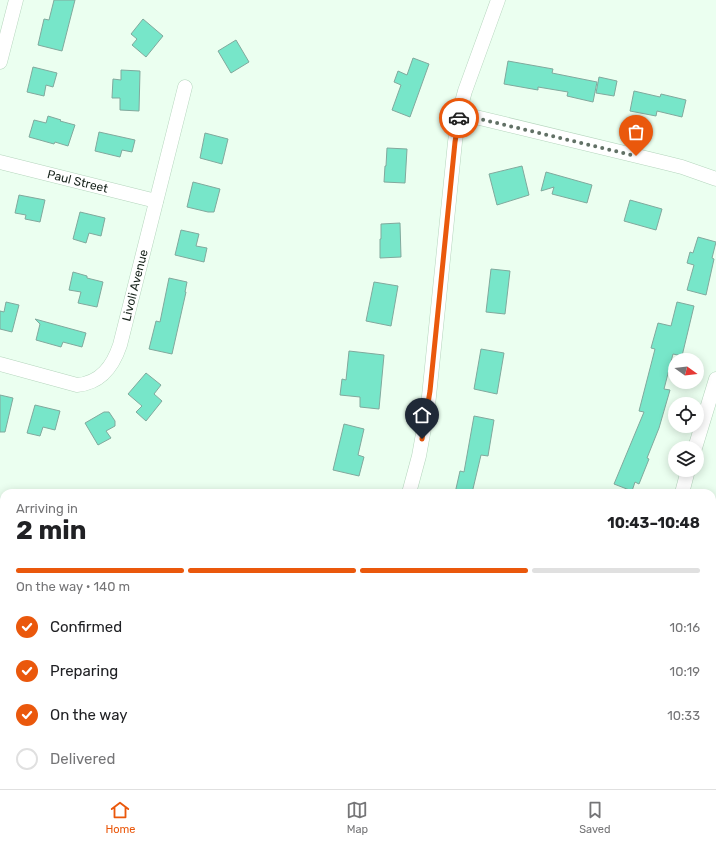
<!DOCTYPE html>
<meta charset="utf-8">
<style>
body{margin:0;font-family:Rubik,sans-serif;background:#f2f2f2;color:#202124;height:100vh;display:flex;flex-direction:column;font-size:15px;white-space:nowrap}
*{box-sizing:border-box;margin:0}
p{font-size:13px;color:#757577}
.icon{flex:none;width:22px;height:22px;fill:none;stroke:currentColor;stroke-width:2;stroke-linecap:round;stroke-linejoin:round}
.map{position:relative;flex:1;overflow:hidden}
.side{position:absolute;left:0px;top:489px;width:716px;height:300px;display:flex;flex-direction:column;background:#fff;border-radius:12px 12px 0 0;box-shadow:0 2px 10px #0003}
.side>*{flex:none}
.needle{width:26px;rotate:105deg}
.tools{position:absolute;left:668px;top:353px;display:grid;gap:8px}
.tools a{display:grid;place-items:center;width:36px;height:36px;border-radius:50%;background:#fff;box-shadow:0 2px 10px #0003;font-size:20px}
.pin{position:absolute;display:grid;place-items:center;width:34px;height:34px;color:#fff;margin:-41px -17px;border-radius:50% 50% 50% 0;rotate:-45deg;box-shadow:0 0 4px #0007}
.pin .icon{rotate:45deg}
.courier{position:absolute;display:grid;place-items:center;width:40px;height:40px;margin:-20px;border:3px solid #ea580c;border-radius:50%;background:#fff;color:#222;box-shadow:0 1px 5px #0007}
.summary em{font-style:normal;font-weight:700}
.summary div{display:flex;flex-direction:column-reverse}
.summary{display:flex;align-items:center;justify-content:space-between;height:68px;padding:0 16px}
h1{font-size:26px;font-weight:700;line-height:30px}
.bar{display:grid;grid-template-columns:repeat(4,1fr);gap:6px 4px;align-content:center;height:48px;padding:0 16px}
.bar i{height:5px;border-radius:3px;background:#e0e0e0}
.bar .on{background:#ea580c}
.bar p{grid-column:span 4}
ol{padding:0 16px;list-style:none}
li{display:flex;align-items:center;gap:12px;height:44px}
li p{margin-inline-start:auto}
li .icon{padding:4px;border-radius:50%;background:#ea580c;color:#fff;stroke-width:4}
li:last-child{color:#757577}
li i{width:22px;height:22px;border:2px solid #e0e0e0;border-radius:50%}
.tab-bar{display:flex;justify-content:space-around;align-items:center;height:56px;border-top:1px solid #e0e0e0;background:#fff;font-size:11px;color:#757577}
.tab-bar a{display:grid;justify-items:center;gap:2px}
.tab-bar .on{color:#ea580c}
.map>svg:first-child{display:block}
.building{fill:#77e6c9;stroke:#81a99d}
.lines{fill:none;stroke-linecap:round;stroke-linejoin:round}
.street-casing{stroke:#b5d5bd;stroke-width:15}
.street{stroke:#fff;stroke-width:14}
.done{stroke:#627166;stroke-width:4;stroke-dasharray:0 7.2}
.route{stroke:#ea580c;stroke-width:5}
.labels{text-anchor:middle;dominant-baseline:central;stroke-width:3;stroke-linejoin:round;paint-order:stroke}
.street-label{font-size:12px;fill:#18241c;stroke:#ebfff0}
</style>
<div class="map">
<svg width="716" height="789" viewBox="0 0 716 789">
<rect width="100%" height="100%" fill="#ebfff0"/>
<path class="building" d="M54 0H75L62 51 38 45 44 19 49 20Z
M143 19 163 36 146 57 132 45 137 39 131 34Z
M236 40 249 62 231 73 218 51Z
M413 58 429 64 410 117 392 110 401 85 394 82 398 71 407 75Z
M508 61 553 69 552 73 597 82 593 102 567 96 568 92 538 87V90L504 84Z
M33 67 57 73 53 87 46 85 44 96 27 92Z
M121 70 140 71 139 111 120 110V98H112L113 79 121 80Z
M599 77 617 81 614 96 596 93Z
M634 91 660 97 661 94 686 100 682 117 657 111 656 116 630 111Z
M48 116 61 120 60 121 75 125 68 146 55 142 54 144 29 137 34 120 46 123Z
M99 132 135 140 132 152 122 150 120 157 95 151Z
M205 133 228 139 222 164 200 158Z
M387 148 407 149 405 183 384 182 385 166H386Z
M522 166 529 195 497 205 489 174Z
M546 172 592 185 587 203 552 194 554 187 541 191Z
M193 182 220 189 214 212H208L187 207Z
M19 195 45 200 40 222 25 219 26 215 15 213Z
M630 200 662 209 656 230 624 221Z
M80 212 105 218 101 236 89 233 86 243 73 239Z
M400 223 401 257 380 258V239H381V224Z
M181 230 199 234 196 246 207 248 204 262 175 255Z
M698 237 716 242 712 258 714 259 706 295 687 290 694 265 687 263 690 252 693 253Z
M491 269 510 271 505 314 486 312Z
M73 272 87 276V278L103 282 97 307 78 303 81 292 69 290Z
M169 278 187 282 185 292H186L172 354 149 349 156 321 160 322Z
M374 282 398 286 391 326 366 321Z
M6 302 19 305 12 332 0 329V311L4 312Z
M677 302 694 306 682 356 673 354 664 389 670 390 659 428 647 458 649 459 639 484 635 482 632 491 614 484 644 412 639 411 655 349 651 348 658 323 671 326Z
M35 319 86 333 82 347 63 342 61 347 36 340 40 324Z
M481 349 504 353 497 394 474 389Z
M349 351 384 355 379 409 360 407V397L340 395 342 379 346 380Z
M146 373 161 385 154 394 162 401 146 421 136 412 142 406 128 394Z
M0 395 13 398 5 432H0Z
M35 405 60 411 55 430 43 427 40 436 27 433Z
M104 412H109L115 421V426L106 431 111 438 98 445 85 423Z
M474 416 494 420 488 456 481 455 472 493H455L460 471 464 472Z
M344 424 364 429 358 455 364 457 359 476 333 470Z"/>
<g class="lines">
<defs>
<g id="street">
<path d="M0 62 16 0"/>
<path d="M459 113 666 163 682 167 716 179"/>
<path id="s1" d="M0 162 156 201"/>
<path id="s2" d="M0 364 77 385C101 383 113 366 120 345L185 87"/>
<path d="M695 448 716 379"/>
<path d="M409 493 419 456 428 406 455 142 459 113 465 91 498 0"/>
<path d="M682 493 688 470"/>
<path d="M400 785V789"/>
</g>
</defs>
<use href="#street" class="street-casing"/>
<use href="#street" class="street"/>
</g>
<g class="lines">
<path class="done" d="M459 118V114L636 156"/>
<path class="route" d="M422 439 430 391 455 142 459 118"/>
</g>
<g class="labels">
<g class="street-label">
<text stroke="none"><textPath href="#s1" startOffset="80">Paul Street</textPath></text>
<text stroke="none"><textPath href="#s2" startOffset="204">Livoli Avenue</textPath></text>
</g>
</g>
</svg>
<div class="tools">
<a><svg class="needle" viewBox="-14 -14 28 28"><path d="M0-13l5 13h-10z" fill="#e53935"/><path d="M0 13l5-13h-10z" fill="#757577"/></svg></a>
<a><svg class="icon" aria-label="locate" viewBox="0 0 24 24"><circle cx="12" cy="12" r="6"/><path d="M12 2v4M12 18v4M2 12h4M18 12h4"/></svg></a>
<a><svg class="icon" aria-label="layers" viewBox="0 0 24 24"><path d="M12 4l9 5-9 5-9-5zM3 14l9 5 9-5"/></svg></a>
</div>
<div class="pin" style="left:636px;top:156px;background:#ea580c"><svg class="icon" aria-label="bag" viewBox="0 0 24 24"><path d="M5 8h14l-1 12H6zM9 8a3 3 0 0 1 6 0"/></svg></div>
<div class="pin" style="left:422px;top:439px;background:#1f2937"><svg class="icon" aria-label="home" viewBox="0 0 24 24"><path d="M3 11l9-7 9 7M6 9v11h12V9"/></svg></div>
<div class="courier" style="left:459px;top:118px"><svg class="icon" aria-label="car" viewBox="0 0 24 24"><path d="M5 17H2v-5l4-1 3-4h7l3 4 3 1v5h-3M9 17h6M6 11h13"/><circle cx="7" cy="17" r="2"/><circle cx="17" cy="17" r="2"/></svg></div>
<section class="side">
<div class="summary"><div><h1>2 min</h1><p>Arriving in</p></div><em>10:43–10:48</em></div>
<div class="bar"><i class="on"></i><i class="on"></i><i class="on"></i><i></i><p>On the way · 140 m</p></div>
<ol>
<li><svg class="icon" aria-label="check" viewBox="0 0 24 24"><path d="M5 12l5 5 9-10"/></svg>Confirmed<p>10:16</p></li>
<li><svg class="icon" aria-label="check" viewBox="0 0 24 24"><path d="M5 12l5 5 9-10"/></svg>Preparing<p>10:19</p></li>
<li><svg class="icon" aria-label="check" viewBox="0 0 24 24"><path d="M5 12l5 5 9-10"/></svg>On the way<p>10:33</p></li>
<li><i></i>Delivered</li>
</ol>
</section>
</div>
<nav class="tab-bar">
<a class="on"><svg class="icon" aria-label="home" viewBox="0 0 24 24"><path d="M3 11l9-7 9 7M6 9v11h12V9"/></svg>Home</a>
<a><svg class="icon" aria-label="map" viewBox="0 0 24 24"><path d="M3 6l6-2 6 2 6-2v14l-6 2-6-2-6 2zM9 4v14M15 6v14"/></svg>Map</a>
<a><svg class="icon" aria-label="saved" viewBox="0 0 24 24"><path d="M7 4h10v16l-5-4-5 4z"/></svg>Saved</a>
</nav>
